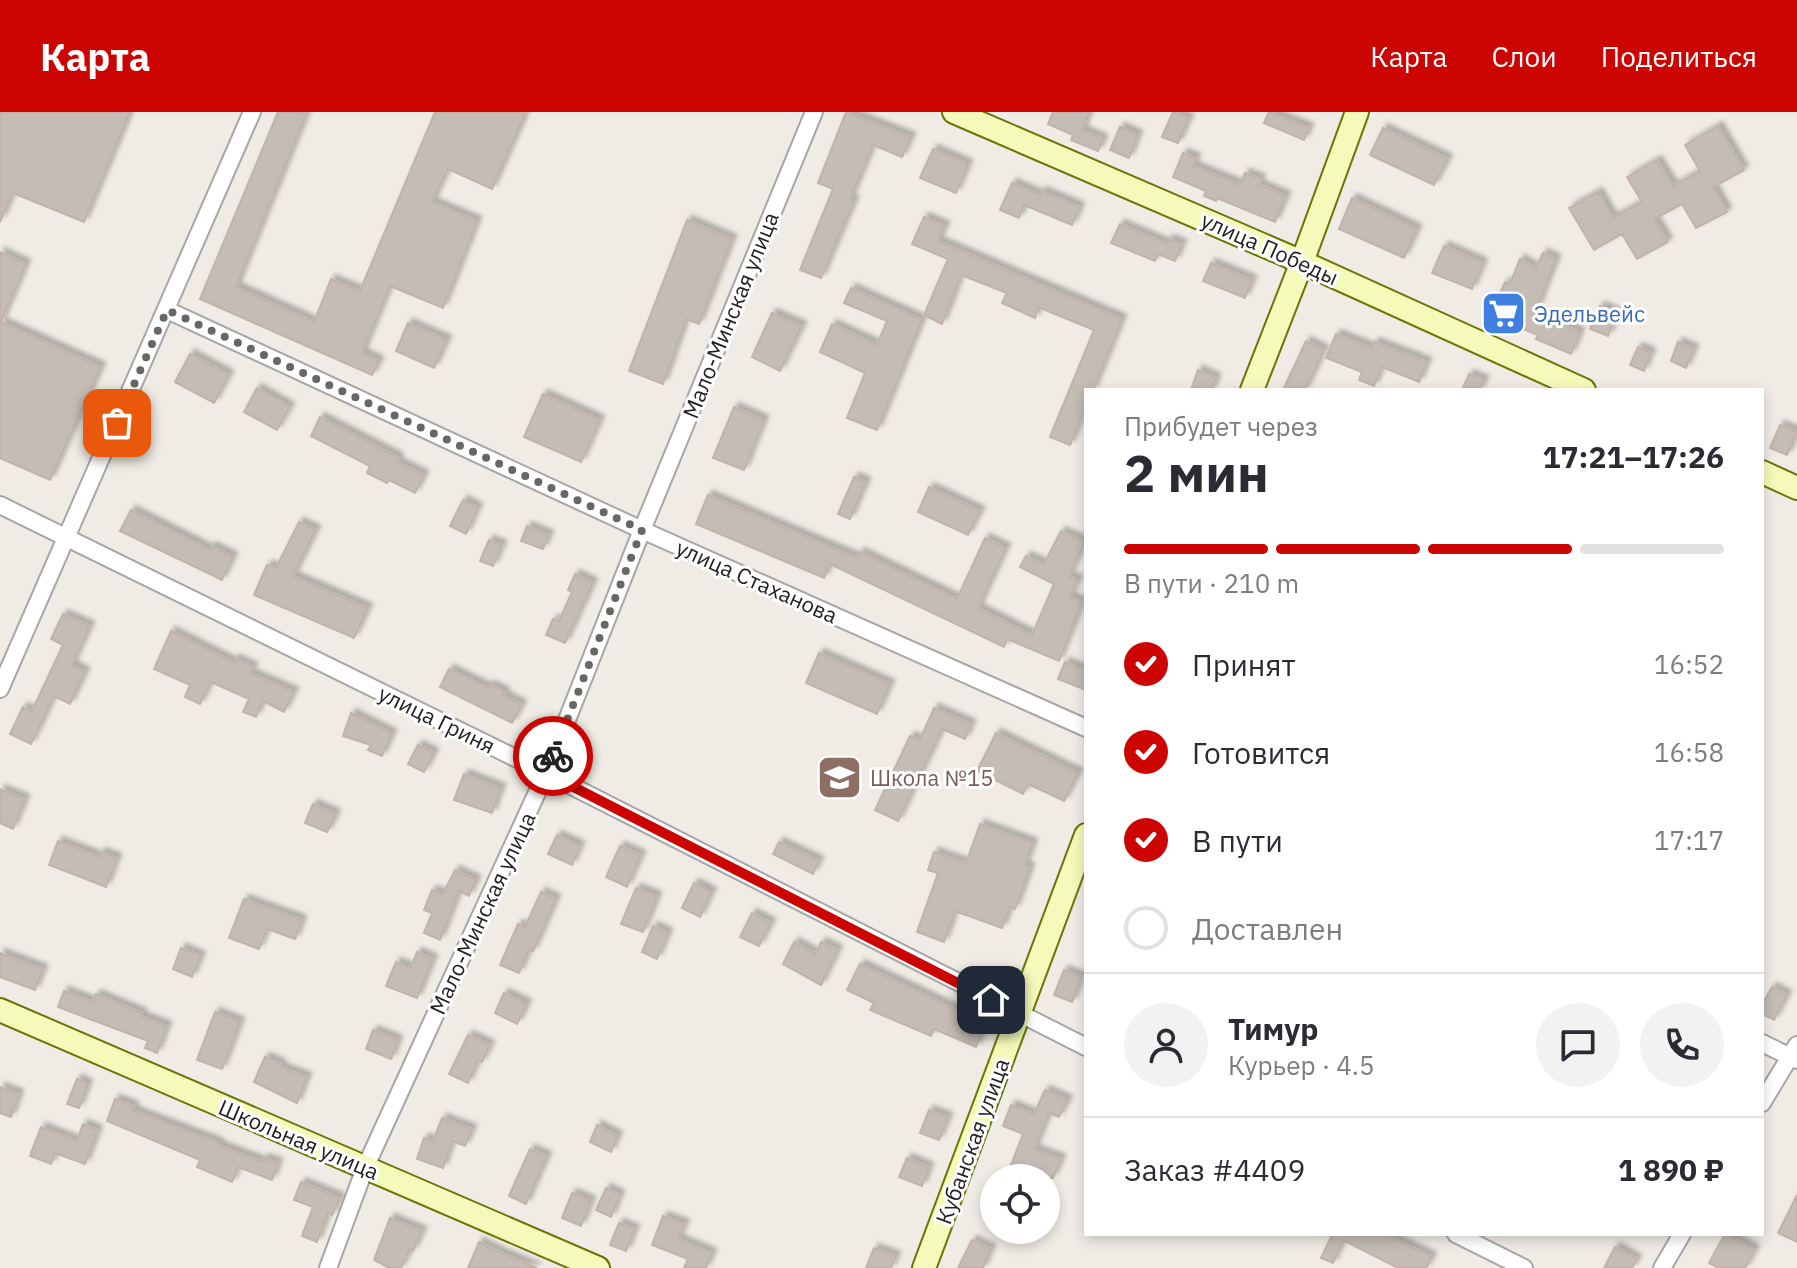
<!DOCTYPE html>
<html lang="ru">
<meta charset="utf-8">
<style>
body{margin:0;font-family:"IBM Plex Sans",sans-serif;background:#f2f2f3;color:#2b2b33;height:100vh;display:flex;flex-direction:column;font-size:30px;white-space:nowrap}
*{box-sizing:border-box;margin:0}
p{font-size:26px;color:#7c7c81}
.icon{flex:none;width:44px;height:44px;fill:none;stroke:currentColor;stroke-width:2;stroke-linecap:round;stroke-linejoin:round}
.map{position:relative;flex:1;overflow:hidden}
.panel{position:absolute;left:1084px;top:276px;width:680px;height:848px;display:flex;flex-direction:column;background:#fff;border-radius:0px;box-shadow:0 4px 12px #0003}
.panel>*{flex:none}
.controls{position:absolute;left:980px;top:1052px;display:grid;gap:16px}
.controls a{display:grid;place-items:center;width:80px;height:80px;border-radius:50%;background:#fff;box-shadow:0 4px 12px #0003;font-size:40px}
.pin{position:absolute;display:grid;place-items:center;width:68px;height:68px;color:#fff;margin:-34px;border-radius:16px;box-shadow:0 4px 12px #0006}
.courier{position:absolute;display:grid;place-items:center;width:80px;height:80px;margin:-40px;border:6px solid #cc0502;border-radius:50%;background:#fff;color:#222;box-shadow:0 2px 10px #0007}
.overview em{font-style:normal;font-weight:700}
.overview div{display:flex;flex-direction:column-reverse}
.overview{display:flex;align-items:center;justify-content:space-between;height:136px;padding:0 40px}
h1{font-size:52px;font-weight:700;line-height:60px}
.bar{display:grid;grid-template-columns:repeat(4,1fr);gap:12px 8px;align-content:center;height:96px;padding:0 40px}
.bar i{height:10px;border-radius:6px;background:#e1e1e2}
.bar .on{background:#cc0502}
.bar p{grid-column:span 4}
.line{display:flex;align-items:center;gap:20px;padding:0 40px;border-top:2px solid #e1e1e2}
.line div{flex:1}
.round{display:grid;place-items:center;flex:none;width:84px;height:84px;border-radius:42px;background:#f2f2f3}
ol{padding:0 40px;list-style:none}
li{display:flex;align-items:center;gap:24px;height:88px}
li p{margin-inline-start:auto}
li .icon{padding:8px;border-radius:50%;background:#cc0502;color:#fff;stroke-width:4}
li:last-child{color:#7c7c81}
li i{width:44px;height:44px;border:4px solid #e1e1e2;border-radius:50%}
header{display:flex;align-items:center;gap:48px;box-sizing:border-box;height:112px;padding:0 40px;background:#cc0502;color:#fff}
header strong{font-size:38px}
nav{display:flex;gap:44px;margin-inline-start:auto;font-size:28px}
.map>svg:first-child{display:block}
.building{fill:#c4bcb5;stroke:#c1b3a8;stroke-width:2;filter:url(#shadow)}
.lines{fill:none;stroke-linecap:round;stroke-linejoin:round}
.street-casing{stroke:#a6a6a6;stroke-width:20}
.secondary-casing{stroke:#687606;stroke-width:26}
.street{stroke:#fff;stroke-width:16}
.secondary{stroke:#f5f9ba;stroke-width:22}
.done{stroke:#686764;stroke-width:8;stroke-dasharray:0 14.4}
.route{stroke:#cc0502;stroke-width:10}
.labels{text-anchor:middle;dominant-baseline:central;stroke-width:6;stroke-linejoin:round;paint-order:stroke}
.street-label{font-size:22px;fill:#1f1f1f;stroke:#fff}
.shop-label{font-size:22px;fill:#366cbe;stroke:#fff;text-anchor:start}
.education-label{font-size:22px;fill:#785e54;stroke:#fff;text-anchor:start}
</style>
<header>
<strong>Карта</strong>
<nav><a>Карта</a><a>Слои</a><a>Поделиться</a></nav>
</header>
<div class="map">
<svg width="1797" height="1156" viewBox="0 0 1797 1156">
<defs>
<filter id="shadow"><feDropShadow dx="4.5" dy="-4.5" stdDeviation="2" flood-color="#0004"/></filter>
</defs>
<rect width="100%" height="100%" fill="#f0ece5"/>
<path class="building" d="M0 0H130L84 110 13 81 0 110Z
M278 0H307L236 175 314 210 331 167 360 179 435 0H526L492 77 448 57 432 90 477 109 443 196 390 174 362 241 379 249 372 263 200 187Z
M846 0 911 25 902 45 873 33 850 87 854 89 821 166 800 158 833 77 818 71Z
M1053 0H1090L1082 18 1103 27 1098 39 1071 28 1073 23 1048 12Z
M1173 0 1189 6 1178 31 1162 25Z
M1269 0 1309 16 1304 28 1264 11Z
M1718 14 1744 58 1713 75 1727 100 1696 116 1682 92 1654 107 1668 130 1637 147 1622 122 1594 138 1569 96 1598 80 1613 106 1642 90 1627 65 1657 48 1673 74 1700 59 1685 33Z
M1120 15 1138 23 1129 46 1110 38Z
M1383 16 1448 47 1434 73 1370 43Z
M933 37 968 52 956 81 920 66Z
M1183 41 1196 46 1193 54 1240 73 1245 61 1261 67 1258 72 1286 84 1275 110 1217 86 1216 89 1204 84 1206 79 1173 65Z
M1012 71 1040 83 1042 79 1080 95 1072 113 1024 93 1019 106 1000 98Z
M1352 86 1417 117 1404 146 1339 117Z
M924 105 945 114 938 129 1122 207 1093 278H1086V294L1070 333 1050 325 1094 218 1038 195 1035 206 1002 191 1007 181 961 163 942 212 924 203 948 147 912 132Z
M687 108 732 127 699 212 686 207 663 272 629 259Z
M1120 112 1167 132 1169 127 1182 132 1175 149 1158 142 1155 149 1111 131Z
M1444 134 1483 151 1472 177 1432 161Z
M0 140 26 152 1 210 101 255 50 368 0 346Z
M1543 141 1556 147 1535 201 1580 220 1571 242 1536 227 1538 223 1490 204 1505 170 1510 172 1520 147 1536 156Z
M1211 151 1252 168 1245 186 1203 169Z
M851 176 922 208 877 318 847 306 865 261 820 240 832 212 877 233 887 209 844 191Z
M1600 194 1617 201 1608 224 1590 217Z
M772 201 802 214 780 259 752 245Z
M408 211 447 228 434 256 396 239Z
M1336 222 1372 236 1375 230 1427 250 1419 270 1382 255 1374 274 1359 268 1362 260 1326 246Z
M1306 229 1324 238 1305 278H1283Z
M1678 230 1694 237 1686 256 1671 249Z
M1638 235 1651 241 1644 259 1630 253Z
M190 242 229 263 214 291 175 270Z
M1198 258 1216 266 1212 278H1191Z
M1469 262 1484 268 1480 278H1462Z
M257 276 290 295 277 318 244 300Z
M543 282 600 308 581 350 524 325Z
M734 295 764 308 744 358 713 346Z
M320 305 399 346 397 350 424 363 415 381 389 368 387 371 367 361 370 354 311 324Z
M1780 313 1797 320 1787 343 1770 336Z
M854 365 866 370 850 407 838 402Z
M929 375 980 399 968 423 918 400Z
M708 383 857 446 860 440 957 487 985 426 1006 436 978 496 1032 523 1054 472 1020 455 1026 444 1044 452 1061 419 1085 430 1069 464 1078 468 1070 485 1082 490 1059 549 1007 527 1004 535 830 452 824 466 696 412Z
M463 388 478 396 466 422 450 414Z
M131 398 210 438 212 434 233 445 222 468 120 419Z
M299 410 316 418 293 464 368 496 354 526 254 483 267 453 276 456Z
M527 414 549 423 543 437 521 429Z
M489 428 502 433 493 454 480 449Z
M575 462 593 471 565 531 546 523 553 507 559 509 572 480 568 478Z
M63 502 90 514 72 553 85 560 70 592 54 584 31 632 10 622 23 595 32 599 63 533 51 527Z
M171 519 234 551 235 547 253 555 250 561 294 580 284 600 263 589 256 605 243 600 249 587 211 570 200 592 185 585 190 573 154 557Z
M819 541 890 572 877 602 806 571Z
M1065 550 1086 559V578L1058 567Z
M449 557 488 576 490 573 505 580 503 583 522 593 512 611 440 575Z
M934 596 971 612 965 627 942 617 898 709 875 698 910 624 920 628Z
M351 601 392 622 382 644 368 638 371 633 343 624Z
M996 621 1078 661 1064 689 1028 672 1023 682 977 659Z
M418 633 434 641 424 660 408 652Z
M464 662 501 676 492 701 454 688Z
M0 677 25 687 13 717 0 711Z
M313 692 336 702 327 720 305 711Z
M980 712 1033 731 1025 753 1030 756 1015 797 1010 795 1002 816 955 799 944 830 917 820 938 761 928 758 934 740 966 751Z
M557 723 580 734 572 753 548 742Z
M58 729 100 745 101 740 117 746 106 775 49 753Z
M779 730 819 749 813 762 773 742Z
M620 734 641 743 627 775 606 765Z
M455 758 476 768 469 784 459 779 440 828 424 821 432 801 424 798 432 778 443 782Z
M694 771 712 780 700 805 682 796Z
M636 776 657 784 643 820 621 812Z
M541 780 556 787 533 839 529 838 519 861 500 853 518 812 525 815Z
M244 787 302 808 295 827 267 817 259 837 229 826Z
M752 801 771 811 759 834 740 825Z
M653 814 668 821 657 847 642 840Z
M794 830 816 842 821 830 838 838 821 873 783 852Z
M181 836 201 844 192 865 173 857Z
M417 840 433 847 417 886 386 874 396 850 411 856Z
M0 841 43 857 35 878 0 865Z
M860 852 986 912 976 935 934 917 931 924 870 898 874 891 847 878Z
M1064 858 1082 865 1072 890 1054 883Z
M1772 875 1787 883 1774 908 1762 902V893Z
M64 879 93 890 96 882 142 901 141 904 167 914 157 941 145 936 148 929 58 895Z
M504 881 527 892 517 912 495 901Z
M215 900 240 910 222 957 197 948Z
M373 918 398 928 391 947 366 937Z
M468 923 490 933 482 950 478 948 468 971 449 962Z
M265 945 281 952 280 955 307 965 297 991 254 970Z
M77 967 88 972 79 996 67 992Z
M0 975 19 982 11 1005 0 1001Z
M1045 978 1068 988 1059 1005 1049 1001 1034 1037 1061 1047 1053 1066H1006L1023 1022 1003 1014 1011 993 1034 1002Z
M115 987 134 994 132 998 219 1031 218 1033 263 1050 264 1046 278 1051 272 1068 238 1055 232 1070 197 1055 200 1048 107 1009Z
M929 998 948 1005 939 1028 920 1021Z
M442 1006 472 1017 465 1034 452 1029 443 1056 417 1047 424 1026 433 1029Z
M83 1012 98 1018 85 1052 55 1041 51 1052 30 1044 41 1015 77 1029Z
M597 1013 618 1024 611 1040 590 1030Z
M530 1037 547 1044 526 1092 509 1084Z
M907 1046 929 1055 922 1074 899 1065Z
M301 1070 340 1086 332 1103 328 1101 317 1130 302 1124 313 1095 294 1088Z
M606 1076 620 1083 611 1105 596 1098Z
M572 1081 591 1089 581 1114 562 1106Z
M1797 1083V1130L1778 1121Z
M663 1104 685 1112 678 1127 712 1141 706 1156H684L688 1147 652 1133Z
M390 1106 422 1119 413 1139 410 1137 401 1156H389L374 1148Z
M619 1111 635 1117 626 1139 610 1133Z
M1329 1122H1384L1432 1145 1426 1156H1398L1343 1128 1333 1151 1321 1146 1332 1123Z
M1725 1122 1755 1138 1745 1156H1719L1709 1151Z
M972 1128 991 1137 983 1156H958Z
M479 1130 499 1140 537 1156H468Z
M1615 1135 1637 1147 1632 1156H1604Z
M874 1136 896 1144 891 1156H866Z"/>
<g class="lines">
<defs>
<path id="street" d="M167 198 642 418 1086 616
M0 393 546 661 1086 935
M0 577 252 0
M1762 931 1797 948
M1762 991 1797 933
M1456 1122 1524 1156
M328 1156 365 1056 546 661 642 418 814 0
M1662 1156 1682 1122"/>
<path id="secondary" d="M954 0 1302 150 1584 278
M1252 278 1302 150 1357 0
M1762 360 1797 376
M0 898 598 1156
M924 1156 1086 723"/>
</defs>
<use href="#street" class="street-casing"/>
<use href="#secondary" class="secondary-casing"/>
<use href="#street" class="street"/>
<use href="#secondary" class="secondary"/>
</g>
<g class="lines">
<path class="done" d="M117 311 167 198 642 418 553 644"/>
<path class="route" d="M553 644 546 661 991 888"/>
</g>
<defs>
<symbol id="supermarket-square" viewBox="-11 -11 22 22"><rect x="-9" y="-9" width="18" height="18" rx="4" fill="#3f7fe0" stroke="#fff"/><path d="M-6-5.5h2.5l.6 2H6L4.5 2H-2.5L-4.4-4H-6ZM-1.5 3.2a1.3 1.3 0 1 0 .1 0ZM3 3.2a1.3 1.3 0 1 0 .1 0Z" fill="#fff"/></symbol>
<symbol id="school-square" viewBox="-11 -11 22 22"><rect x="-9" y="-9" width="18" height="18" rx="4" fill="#8d6e63" stroke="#fff"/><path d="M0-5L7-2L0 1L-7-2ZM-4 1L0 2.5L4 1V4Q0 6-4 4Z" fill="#fff"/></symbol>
</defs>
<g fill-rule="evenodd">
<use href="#supermarket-square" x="1478" y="176" width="51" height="51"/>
<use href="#school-square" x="814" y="640" width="51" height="51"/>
</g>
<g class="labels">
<g class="street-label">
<text transform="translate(1270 136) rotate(24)">улица Победы</text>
<text transform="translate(730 203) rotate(-68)">Мало-Минская улица</text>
<text transform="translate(757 469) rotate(24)">улица Стаханова</text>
<text transform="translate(437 607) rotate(26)">улица Гриня</text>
<text transform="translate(482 801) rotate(-65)">Мало-Минская улица</text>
<text transform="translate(299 1027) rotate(23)">Школьная улица</text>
<text transform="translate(972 1029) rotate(-70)">Кубанская улица</text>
</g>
<g class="shop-label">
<text x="1534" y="201">Эдельвейс</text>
</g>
<g class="education-label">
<text x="870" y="665">Школа №15</text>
</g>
</g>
</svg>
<div class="controls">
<a><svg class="icon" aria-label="locate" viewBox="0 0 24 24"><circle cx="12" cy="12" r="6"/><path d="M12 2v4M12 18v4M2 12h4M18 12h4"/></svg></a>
</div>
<div class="pin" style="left:117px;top:311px;background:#ea580c"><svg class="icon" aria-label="bag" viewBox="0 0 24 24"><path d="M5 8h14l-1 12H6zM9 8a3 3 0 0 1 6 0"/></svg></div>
<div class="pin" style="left:991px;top:888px;background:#1f2937"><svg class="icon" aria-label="home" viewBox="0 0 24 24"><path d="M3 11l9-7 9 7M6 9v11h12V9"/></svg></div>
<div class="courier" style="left:553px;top:644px"><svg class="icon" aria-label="bike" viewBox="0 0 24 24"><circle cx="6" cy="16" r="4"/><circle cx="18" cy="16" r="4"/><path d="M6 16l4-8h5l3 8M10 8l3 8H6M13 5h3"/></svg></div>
<section class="panel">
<div class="overview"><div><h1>2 мин</h1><p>Прибудет через</p></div><em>17:21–17:26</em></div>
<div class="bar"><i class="on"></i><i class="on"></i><i class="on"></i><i></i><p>В пути · 210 m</p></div>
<ol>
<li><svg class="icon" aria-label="check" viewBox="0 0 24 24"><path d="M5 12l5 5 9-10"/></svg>Принят<p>16:52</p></li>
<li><svg class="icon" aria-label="check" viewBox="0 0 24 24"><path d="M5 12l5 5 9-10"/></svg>Готовится<p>16:58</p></li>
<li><svg class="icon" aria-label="check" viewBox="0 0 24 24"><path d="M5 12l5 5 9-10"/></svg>В пути<p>17:17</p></li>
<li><i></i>Доставлен</li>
</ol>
<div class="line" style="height:144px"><a class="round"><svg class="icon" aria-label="person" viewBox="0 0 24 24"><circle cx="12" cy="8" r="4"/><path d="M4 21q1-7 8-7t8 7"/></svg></a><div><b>Тимур</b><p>Курьер · 4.5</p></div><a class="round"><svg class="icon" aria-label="chat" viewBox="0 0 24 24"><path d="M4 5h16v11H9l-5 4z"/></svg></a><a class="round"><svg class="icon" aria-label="phone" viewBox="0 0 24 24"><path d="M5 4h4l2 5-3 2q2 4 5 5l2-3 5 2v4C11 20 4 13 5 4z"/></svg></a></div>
<div class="line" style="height:104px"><div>Заказ #4409</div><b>1 890 ₽</b></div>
</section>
</div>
